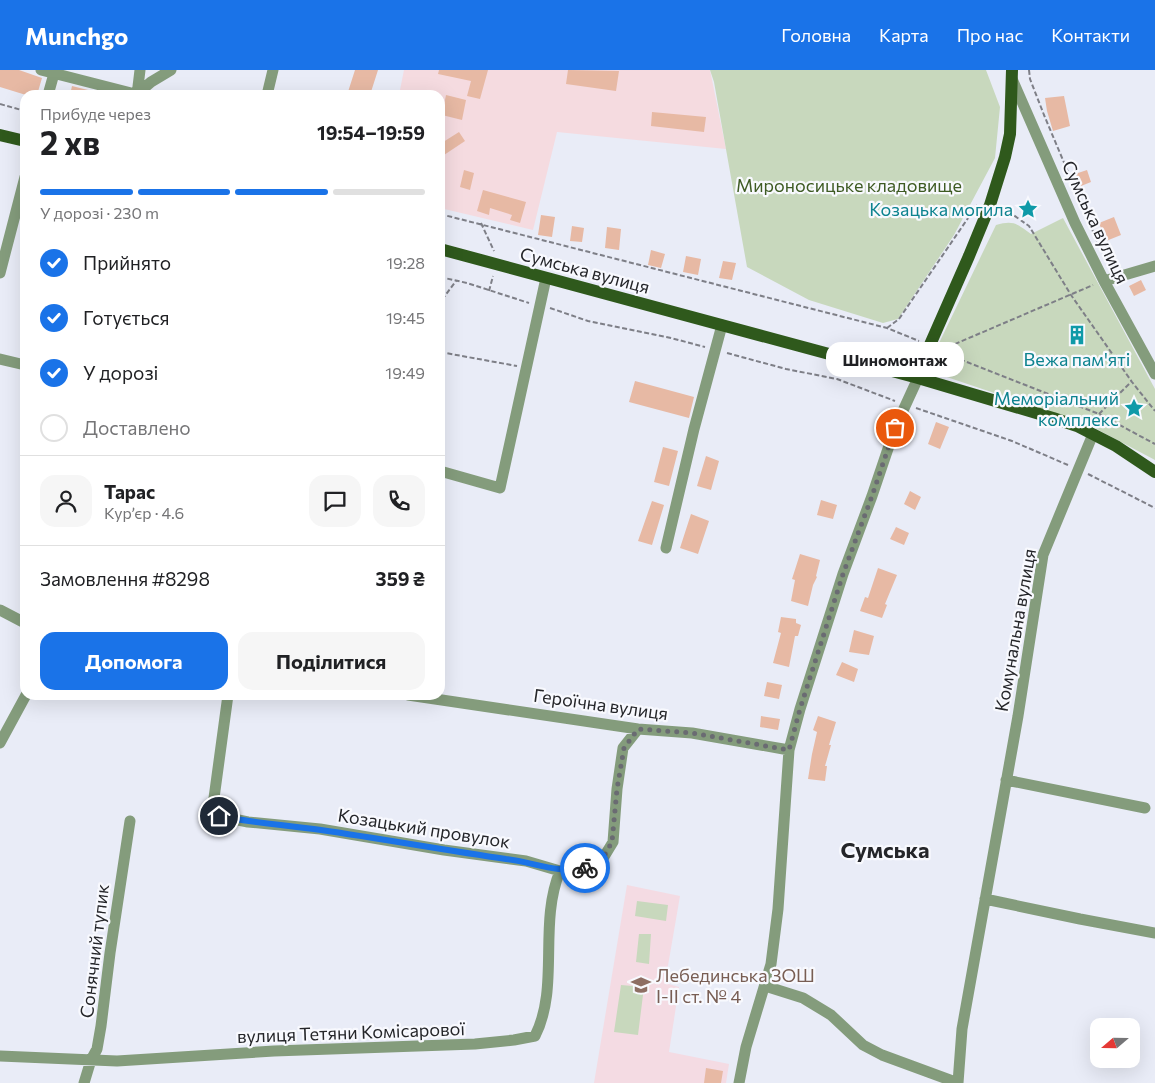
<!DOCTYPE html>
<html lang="uk">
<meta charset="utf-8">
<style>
body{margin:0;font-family:Commissioner,sans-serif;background:#f6f6f6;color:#202124;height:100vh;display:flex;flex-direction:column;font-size:19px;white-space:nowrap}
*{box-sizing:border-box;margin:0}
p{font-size:16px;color:#757577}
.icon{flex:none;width:28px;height:28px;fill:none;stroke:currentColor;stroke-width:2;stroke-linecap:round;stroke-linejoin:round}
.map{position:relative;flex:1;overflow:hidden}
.side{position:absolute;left:20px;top:20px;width:425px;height:610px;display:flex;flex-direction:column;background:#fff;border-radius:15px;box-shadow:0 5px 20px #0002}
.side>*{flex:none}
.needle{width:32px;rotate:250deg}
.controls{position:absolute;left:1090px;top:948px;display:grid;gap:10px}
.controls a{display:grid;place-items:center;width:50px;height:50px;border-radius:10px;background:#fff;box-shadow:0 5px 20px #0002;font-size:25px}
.pin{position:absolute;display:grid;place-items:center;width:42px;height:42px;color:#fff;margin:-21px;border:2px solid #fff;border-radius:50%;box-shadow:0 1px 5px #0007}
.courier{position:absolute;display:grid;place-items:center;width:50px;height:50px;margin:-25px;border:4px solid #1a73e8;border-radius:50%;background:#fff;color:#222;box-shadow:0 1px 6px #0007}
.bubble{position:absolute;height:35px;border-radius:15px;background:#fff;box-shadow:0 5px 20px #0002;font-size:16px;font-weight:700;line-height:35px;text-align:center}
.summary em{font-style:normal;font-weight:700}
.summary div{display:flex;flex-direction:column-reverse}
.summary{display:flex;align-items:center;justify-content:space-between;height:85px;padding:0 20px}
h1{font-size:32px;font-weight:700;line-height:38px}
.bar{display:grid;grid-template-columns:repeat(4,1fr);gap:8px 5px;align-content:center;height:60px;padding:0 20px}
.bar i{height:6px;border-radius:4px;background:#e0e0e0}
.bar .current{background:#1a73e8}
.bar p{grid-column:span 4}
.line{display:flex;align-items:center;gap:12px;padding:0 20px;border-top:1px solid #e0e0e0}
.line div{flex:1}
.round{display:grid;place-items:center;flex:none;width:52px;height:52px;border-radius:15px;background:#f6f6f6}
ol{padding:0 20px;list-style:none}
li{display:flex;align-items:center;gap:15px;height:55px}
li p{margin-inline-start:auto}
li .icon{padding:5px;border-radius:50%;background:#1a73e8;color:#fff;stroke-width:4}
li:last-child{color:#757577}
li i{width:28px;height:28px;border:2px solid #e0e0e0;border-radius:50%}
.button{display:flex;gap:10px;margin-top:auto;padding:10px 20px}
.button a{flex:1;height:58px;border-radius:15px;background:#1a73e8;color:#fff;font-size:20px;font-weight:700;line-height:58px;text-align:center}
.button a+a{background:#f6f6f6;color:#202124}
header{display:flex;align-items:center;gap:30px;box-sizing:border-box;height:70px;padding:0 25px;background:#1a73e8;color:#fff}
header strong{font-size:24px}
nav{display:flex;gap:28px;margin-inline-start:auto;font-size:18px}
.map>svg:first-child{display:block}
.industrial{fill:#f5dbe0}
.education{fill:#f4dbe3}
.green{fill:#c8d8bd}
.building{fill:#e7b9a4}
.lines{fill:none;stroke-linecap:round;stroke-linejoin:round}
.path{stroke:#7e7f87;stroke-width:2;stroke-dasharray:5 2.5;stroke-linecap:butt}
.minor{stroke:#849c7c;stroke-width:11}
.major{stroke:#2f591c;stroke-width:12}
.done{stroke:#6a6b72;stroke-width:5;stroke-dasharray:0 9}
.route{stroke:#1a73e8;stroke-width:6}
.labels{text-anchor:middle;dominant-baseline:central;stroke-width:4.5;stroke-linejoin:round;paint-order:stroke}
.park-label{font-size:18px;fill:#3e5b23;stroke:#f8f9fe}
.culture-label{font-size:18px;fill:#0d838f;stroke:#f8f9fe;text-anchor:end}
.street-label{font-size:18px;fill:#25262a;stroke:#f8f9fe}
.education-label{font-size:18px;fill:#785e54;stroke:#f8f9fe;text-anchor:start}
.district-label{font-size:22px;font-weight:bold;fill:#25262a;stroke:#f8f9fe}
</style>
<header>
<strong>Munchgo</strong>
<nav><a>Головна</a><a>Карта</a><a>Про нас</a><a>Контакти</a></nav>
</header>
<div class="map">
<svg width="1155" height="1013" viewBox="0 0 1155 1013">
<rect width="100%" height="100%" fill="#e9ecf7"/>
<path class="industrial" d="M404 0H710L726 79 557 62 533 160 440 138V25H399Z"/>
<path class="education" d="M627 815 680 826 665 913 679 917 669 982 729 994 726 1013H594Z"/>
<path class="green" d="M710 0H986L1000 37 995 88 954 165 898 249 883 253 809 230 747 197 714 12Z
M1063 148 1155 319V390L1089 355 926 300 996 155C1014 150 1017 154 1031 164Z
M637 831 668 835 666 851 635 846Z
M639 864H651L649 894 636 892Z
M621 915 644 917 638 965 614 962Z"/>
<path class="building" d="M0 0H19L42 8 37 25H26L0 17Z
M355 0H378L370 25H347Z
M439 0H488L480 29 467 26 471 11 438 4Z
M568 0 619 1 616 21 566 14Z
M72 16 108 25H70Z
M446 25 466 30 462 50 442 45Z
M1064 26 1070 56 1053 61 1047 41 1045 28Z
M652 42 706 47 704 62 651 56Z
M459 62 465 71 444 85 440 78V74Z
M464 100 474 103 470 120 460 117Z
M1087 100 1091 112 1076 118 1072 105Z
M483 120 526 132 520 153 510 150 512 145 490 138 489 145 477 141Z
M541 145 555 147 552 167 538 165Z
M1114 147 1121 165 1106 171 1099 153Z
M572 156 584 158 582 172 570 171Z
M607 157 621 159 619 180 605 178Z
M651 180 665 184 661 198 648 195Z
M686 186 701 189 698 205 683 202Z
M723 191 736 193 732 210 719 208Z
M1141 210 1146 220 1134 226 1129 216Z
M1070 265a7 7 0 1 1 14 0a7 7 0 1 1-14 0Z
M635 311 694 327 689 348 629 332Z
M936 352 949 357 940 379 928 374Z
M663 377 678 381 669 416 654 412Z
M706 386 719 391 711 420 697 416Z
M910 421 921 427 915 440 904 434Z
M821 430 837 435 833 449 817 445Z
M652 431 664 435 652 475 638 471Z
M691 444 709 451 698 484 680 478Z
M896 457 909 463 904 475 890 469Z
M800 484 820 490 816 506 817 507 813 515 808 536 791 531 795 510 792 509Z
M878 498 897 505 885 534 887 535 882 548 860 541 865 527 868 528Z
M781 547 796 549V553L801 555 798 566H795L789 597 773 593 781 563 778 562Z
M854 560 874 566 869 585 849 582Z
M842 592 858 599 854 612 836 605Z
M767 612 782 615 779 629 764 626Z
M761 646 780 649 778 660 760 657Z
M818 646 836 652 829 675H831L825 696H827L825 711 808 709 812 684 817 662 813 660Z
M706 998 723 1001 721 1013H704Z"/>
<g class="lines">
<path class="path" d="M1029 0 1030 9 1044 45 1097 171
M0 34 25 41
M1002 137 1029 156 1071 225 1132 312 1155 341
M440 144 887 258 919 271
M481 153 494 181
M440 207 467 213 529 233
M489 221 493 206
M440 237 444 227 456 211
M550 238 588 251 671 268 705 277
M887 258 899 249 977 135
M941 280 1093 215
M939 281 1099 344 1155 374
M440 282 517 296
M727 283 786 299 837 309 895 331
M916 338 1012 371 1068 395
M1099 344 1131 312
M1088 404 1155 438"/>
<path class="minor" d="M41 0 139 25
M1012 9 1075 153 1104 211 1155 304
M137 24 151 12 171 0
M48 25 55 0
M137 25 140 0
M267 25 273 0
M0 203 25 107
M1104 211 1155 196
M0 289 25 295
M440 401 500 418 546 208
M666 478 694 359 722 255
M0 540 25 553
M228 625 214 728 219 746 248 752 320 759 444 780 526 791 560 801 581 799 599 795 613 772 617 719 623 678 638 659
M408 625 638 659 692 663 789 680
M0 673 26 625
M1006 710 1145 738
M985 829 1080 849 1155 863
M765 916 803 928 831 945 863 975 882 985 958 1013 962 959 1018 646 1043 485 1093 364
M0 986 117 991 274 981 475 974 514 970 535 966C560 917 538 854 560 801
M84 1013 91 990 97 979 101 956 110 883 130 751
M739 1013 746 977 771 894 778 839 789 680 800 639 843 504 872 426 895 358 918 308"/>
<path class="major" d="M0 65 25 71
M440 179 918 308 1053 348 1077 356 1116 376 1155 402
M901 303 929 277 969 186 990 135 1005 87 1010 64 1012 0"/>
</g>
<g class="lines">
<path class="done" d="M585 798 599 795 612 772 617 719 624 678 638 659 692 663 789 680 800 639 843 504 872 426 895 358"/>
<path class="route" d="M219 746C253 753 287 755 321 760 383 769 444 780 506 789 533 792 558 804 585 798"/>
</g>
<defs>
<symbol id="sight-bare" viewBox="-9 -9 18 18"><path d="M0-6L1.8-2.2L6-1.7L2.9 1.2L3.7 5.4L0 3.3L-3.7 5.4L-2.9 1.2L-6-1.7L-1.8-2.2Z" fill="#0f9aa8" stroke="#f8f9fe" stroke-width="2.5" paint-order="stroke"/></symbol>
<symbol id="building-bare" viewBox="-9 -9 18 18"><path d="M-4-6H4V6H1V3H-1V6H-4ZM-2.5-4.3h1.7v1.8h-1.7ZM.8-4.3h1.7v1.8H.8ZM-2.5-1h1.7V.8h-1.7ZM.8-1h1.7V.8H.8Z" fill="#0f9aa8" stroke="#f8f9fe" stroke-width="2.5" paint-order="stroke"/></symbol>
<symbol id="school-bare" viewBox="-9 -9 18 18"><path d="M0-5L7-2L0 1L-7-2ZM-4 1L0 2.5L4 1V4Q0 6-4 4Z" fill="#8d6e63" stroke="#f8f9fe" stroke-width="2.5" paint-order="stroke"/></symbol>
</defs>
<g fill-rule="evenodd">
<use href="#sight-bare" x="1014" y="125" width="28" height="28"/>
<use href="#building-bare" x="1063" y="251" width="28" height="28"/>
<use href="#sight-bare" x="1120" y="324" width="28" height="28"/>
<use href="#school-bare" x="627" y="901" width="28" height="28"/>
</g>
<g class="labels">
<g class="park-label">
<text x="849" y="115">Мироносицьке кладовище</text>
</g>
<g class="culture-label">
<text x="1013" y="139">Козацька могила</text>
<text x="1077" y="289" text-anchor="middle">Вежа пам'яті</text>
<text x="1119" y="328">Меморіальний<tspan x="1119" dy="21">комплекс</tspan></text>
</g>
<g class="street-label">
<text transform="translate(1096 152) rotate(65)">Сумська вулиця</text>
<text transform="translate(585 200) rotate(15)">Сумська вулиця</text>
<text transform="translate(1015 560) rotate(-80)">Комунальна вулиця</text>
<text transform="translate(601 634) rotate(8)">Героїчна вулиця</text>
<text transform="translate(424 758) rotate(9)">Козацький провулок</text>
<text transform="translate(94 881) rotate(-83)">Сонячний тупик</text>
<text transform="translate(351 962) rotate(-2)">вулиця Тетяни Комісарової</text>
</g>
<g class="education-label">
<text x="656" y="905">Лебединська ЗОШ<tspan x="656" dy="21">І-ІІ ст. № 4</tspan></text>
</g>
<g class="district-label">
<text x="885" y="779">Сумська</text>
</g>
</g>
</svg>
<div class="controls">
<a><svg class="needle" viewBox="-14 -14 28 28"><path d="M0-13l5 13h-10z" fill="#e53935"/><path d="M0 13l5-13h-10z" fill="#757577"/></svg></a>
</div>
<div class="pin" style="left:895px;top:358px;background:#ea580c"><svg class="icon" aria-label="bag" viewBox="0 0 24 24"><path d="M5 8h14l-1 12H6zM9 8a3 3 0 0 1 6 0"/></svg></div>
<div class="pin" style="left:219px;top:746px;background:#1f2937"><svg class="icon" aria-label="home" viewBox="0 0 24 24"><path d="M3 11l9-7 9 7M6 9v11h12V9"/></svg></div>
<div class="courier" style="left:585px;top:798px"><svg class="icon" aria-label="bike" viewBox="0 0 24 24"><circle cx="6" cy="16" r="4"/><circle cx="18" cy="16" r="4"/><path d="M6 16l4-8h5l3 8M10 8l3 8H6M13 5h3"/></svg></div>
<div class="bubble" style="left:826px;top:272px;width:138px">Шиномонтаж</div>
<section class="side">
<div class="summary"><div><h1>2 хв</h1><p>Прибуде через</p></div><em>19:54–19:59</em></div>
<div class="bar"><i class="current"></i><i class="current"></i><i class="current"></i><i></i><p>У дорозі · 230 m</p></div>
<ol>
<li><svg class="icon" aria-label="check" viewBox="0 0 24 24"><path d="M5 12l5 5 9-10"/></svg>Прийнято<p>19:28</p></li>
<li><svg class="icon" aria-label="check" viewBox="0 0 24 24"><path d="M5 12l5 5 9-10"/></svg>Готується<p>19:45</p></li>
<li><svg class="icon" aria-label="check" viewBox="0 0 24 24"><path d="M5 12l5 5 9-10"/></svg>У дорозі<p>19:49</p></li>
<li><i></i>Доставлено</li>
</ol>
<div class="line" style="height:90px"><a class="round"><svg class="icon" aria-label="person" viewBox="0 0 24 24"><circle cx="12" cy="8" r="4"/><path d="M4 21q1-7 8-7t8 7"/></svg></a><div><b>Тарас</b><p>Кур’єр · 4.6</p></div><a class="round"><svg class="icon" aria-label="chat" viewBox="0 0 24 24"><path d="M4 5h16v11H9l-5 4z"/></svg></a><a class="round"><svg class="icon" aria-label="phone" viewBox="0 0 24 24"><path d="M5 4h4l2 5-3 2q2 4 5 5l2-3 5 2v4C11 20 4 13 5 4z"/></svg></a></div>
<div class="line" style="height:65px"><div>Замовлення #8298</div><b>359 ₴</b></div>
<div class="button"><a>Допомога</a><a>Поділитися</a></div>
</section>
</div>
